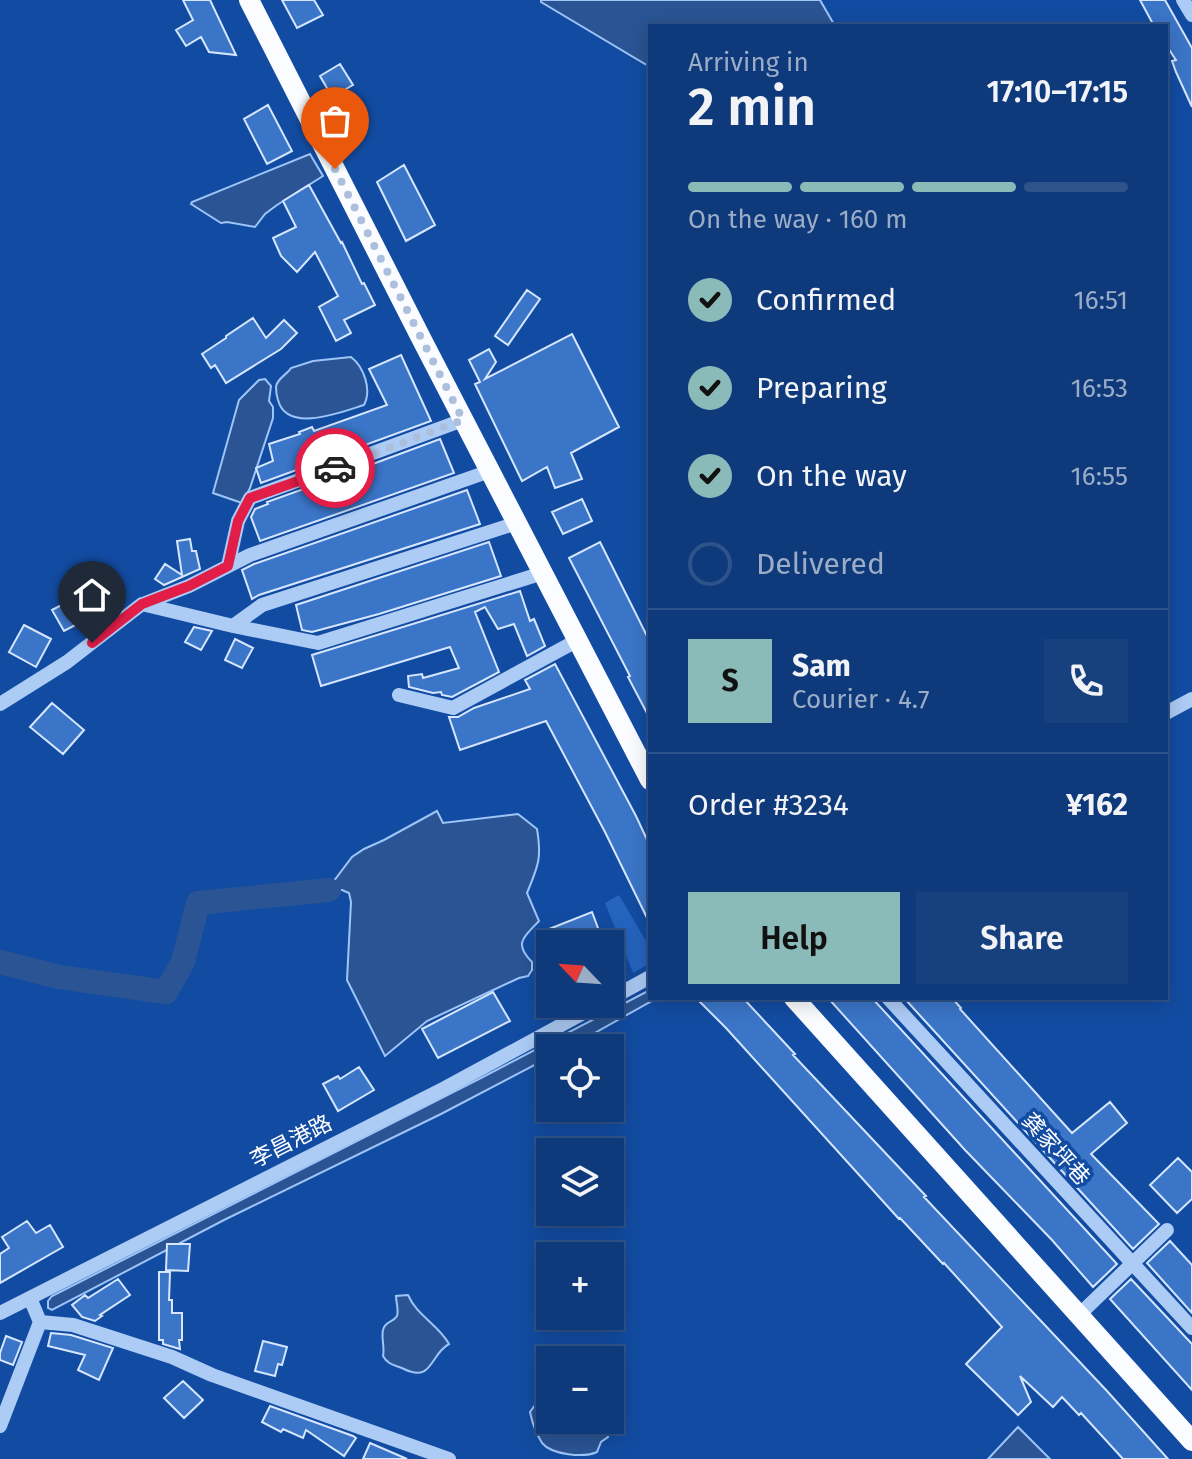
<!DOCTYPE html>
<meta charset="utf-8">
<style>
body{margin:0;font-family:"Fira Sans","Noto Sans SC",sans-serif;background:#17407f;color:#f1f3f6;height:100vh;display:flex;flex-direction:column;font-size:30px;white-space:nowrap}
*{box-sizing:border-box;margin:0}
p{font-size:26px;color:#9bacc7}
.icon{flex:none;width:44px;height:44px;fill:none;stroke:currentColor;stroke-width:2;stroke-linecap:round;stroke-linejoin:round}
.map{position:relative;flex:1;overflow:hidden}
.side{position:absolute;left:648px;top:24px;width:520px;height:976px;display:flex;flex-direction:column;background:#0e397a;border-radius:0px;box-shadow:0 4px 20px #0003,0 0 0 2px #2e538b}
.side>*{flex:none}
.needle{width:52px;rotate:295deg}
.controls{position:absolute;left:536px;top:930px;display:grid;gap:16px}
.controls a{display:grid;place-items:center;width:88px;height:88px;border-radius:0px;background:#0e397a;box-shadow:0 4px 20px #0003,0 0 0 2px #2e538b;font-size:40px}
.pin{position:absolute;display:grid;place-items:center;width:68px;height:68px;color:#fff;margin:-82px -34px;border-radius:50% 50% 50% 0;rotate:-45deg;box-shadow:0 0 8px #0007}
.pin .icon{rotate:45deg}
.courier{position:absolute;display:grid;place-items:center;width:80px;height:80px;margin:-40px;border:6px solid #e11d48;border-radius:50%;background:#fff;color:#222;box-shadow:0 2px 10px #0007}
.overview em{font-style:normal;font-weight:600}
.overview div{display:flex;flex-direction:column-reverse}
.overview{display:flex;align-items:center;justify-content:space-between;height:136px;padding:0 40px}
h1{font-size:52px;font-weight:600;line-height:60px}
.bar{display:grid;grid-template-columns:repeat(4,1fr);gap:12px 8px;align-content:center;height:96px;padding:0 40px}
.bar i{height:10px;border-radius:6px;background:#2e538b}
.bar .selected{background:#8bbbb9}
.bar p{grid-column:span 4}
.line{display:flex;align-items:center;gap:20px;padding:0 40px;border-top:2px solid #2e538b}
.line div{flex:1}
.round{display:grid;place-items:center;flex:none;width:84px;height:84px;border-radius:0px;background:#17407f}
ol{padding:0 40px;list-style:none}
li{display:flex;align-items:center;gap:24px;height:88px}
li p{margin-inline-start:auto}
li .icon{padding:8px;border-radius:50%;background:#8bbbb9;color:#111;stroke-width:4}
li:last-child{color:#9bacc7}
li i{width:44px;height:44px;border:4px solid #2e538b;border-radius:50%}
.button{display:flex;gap:16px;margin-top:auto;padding:16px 40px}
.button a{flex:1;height:92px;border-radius:0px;background:#8bbbb9;color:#111;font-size:32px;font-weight:600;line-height:92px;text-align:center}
.button a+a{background:#17407f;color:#f1f3f6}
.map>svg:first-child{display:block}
.green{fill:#2565c0}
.water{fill:#2a5494;stroke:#9ec5f8;stroke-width:2}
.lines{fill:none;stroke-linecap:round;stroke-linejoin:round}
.river{stroke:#2a5494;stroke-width:24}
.building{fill:#3b75c8;stroke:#d5e6fe;stroke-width:2}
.minor{stroke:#accbf5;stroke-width:14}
.major{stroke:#fafcff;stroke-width:20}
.done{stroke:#acc0de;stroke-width:8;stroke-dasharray:0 14.4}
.route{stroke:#e11d48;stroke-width:10}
.labels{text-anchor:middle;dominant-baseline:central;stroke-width:7;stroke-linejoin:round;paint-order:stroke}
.street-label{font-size:22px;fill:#fff;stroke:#124ca2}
</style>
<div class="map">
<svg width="1192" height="1459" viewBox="0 0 1192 1459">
<rect width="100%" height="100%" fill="#124ca2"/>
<path class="green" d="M619 895 650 948V963L633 973 605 903Z"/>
<path class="water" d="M541 0H820L835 26H650V67L541 2Z
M310 154 323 176 277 205 265 214 255 227 227 222 221 223 191 204 192 202Z
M351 357C364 367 372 390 364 405 342 412 287 434 278 400 277 397 276 390 276 387 277 378 287 375 291 368L313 361Z
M265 379 271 386 269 401 273 407V418L250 488 242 503 213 493 239 400 259 380Z
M437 811 443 823 518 814 537 829C542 859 538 866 527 893L539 921C524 937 513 943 532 962V970L528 976 519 978 427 1021 385 1056 347 980 351 902 349 893 342 890H324L333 882 352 857 364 849 384 840Z
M650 990V998H657L568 1048H550V1057L441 1114 224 1220 52 1310 48 1308V1301L52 1296 479 1079Z
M408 1295C417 1316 439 1325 449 1344 430 1354 433 1383 404 1369 395 1365 388 1365 383 1356 385 1347 381 1338 383 1330 385 1321 393 1323 397 1316 399 1311 396 1302 396 1296Z
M544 1396H550V1420H602L608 1437 601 1442 597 1452C584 1458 552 1455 542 1443 537 1435 532 1422 530 1412L541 1397Z
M1018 1427 1050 1459H988Z"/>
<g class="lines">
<path class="river" d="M0 962 59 977 166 992 183 962 198 903 329 890"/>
</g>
<path class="building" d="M183 0H210L236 55 209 52 201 37 186 46 176 30 193 20Z
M282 0H314L323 15 297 28Z
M1140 0H1165L1192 48V107L1176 72 1172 61 1176 60 1166 45V26H1154Z
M340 64 353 85 332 97 320 76Z
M268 105 292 151 267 164 244 119Z
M404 165 435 225 406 241 377 182Z
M309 185 341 243 342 242 362 284 364 283 375 305 344 320 351 333 336 341 319 307 338 296 315 252 297 272 281 256 273 238 296 227 283 201Z
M527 290 540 299 508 345 495 336Z
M253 318 266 338 284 320 297 333 281 349 226 383 215 365 211 368 202 354 226 338V336Z
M572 334 619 427 571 453 582 479 555 488 547 467 522 481 475 384 480 382 469 360 489 349 496 362 485 379Z
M401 355 431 421 261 483 256 468 273 461 269 444 300 434 299 432 312 427 314 431 387 405 369 369Z
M440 439 454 473 260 541 251 517 255 509 268 504 267 502 309 487 310 490 335 478Z
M467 490 480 524 259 595 252 599 242 570 254 564Z
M582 499 592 521 563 534 552 512Z
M190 539 192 551H196L200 569 164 585 155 579 165 564 182 575 177 541Z
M489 542 501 576 379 614 312 632 302 630 296 605Z
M600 542 650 642V719L628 677 630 676 569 558Z
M101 574 114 594 84 613 87 619 64 631 52 610 79 596 75 590Z
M520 591 530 621 534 619 545 646 527 656 514 624 498 629 485 607 475 612 499 672 452 697 442 695 441 692 433 693 409 687 408 676 422 674 423 678 459 668 450 647 321 686 312 655Z
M24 625 51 639 36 667 9 652Z
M194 627 212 631 201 650 185 642Z
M235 639 253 648 242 668 225 660Z
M555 664 636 816 650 846V924L605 832 546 721 460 750 449 717H458L474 708 530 689 525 680Z
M52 703 84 730 63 754 30 727Z
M592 912 604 944H557L549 929Z
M493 992 510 1021 438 1058 422 1029Z
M696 998H743L795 1054 793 1055 926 1196 924 1197 1107 1391 1168 1459H1123L1081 1413 1079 1415 1062 1397 1053 1407 1020 1376 1031 1402 1018 1415 966 1364 1002 1327 944 1263 943 1264 900 1218 899 1219 726 1028Z
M828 998H872L1117 1264 1093 1287 1052 1240 965 1150Z
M904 998H952L961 1008 960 1009 1072 1133 1110 1102 1127 1123 1091 1154 1159 1224 1133 1249Z
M359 1067 374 1090 338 1111 323 1084 338 1076 340 1079Z
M1178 1158 1192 1172V1199L1177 1213 1150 1185Z
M27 1221 36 1233 50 1225 63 1247 0 1283V1254L9 1248 2 1237Z
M1170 1241 1192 1265V1313L1147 1263Z
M167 1244H190L188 1271 166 1270Z
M159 1272H170L169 1300H172V1313H182V1340H179L180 1349 163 1344V1340H159Z
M118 1279 130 1295 100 1315 102 1316 95 1321 82 1317 72 1305 85 1295 88 1298Z
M1131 1279 1192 1344V1390L1110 1299Z
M51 1333 71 1335 113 1348 99 1380 78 1370 85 1355 48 1346Z
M6 1336 22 1342 13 1365 0 1360V1353Z
M263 1341 287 1347 282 1365 278 1364 275 1376 255 1371Z
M183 1381 203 1400 184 1418 164 1398Z
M270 1406 353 1436 356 1438 344 1456 306 1430 303 1438 283 1429 281 1432 262 1422Z
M370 1443 407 1459H363Z"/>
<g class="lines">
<path class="minor" d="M1183 0 1192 15
M228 566 238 521 250 498 463 420
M143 604 189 586 250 555 490 471
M233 626 262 605 517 523
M399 695 453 708 578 640
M0 704 67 662 142 604 233 626 318 643 543 573
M1166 713 1192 699
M888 998 1192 1328
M610 999 650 977
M0 1313 445 1088 600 1004
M1079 1315 1167 1230
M40 1322 73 1325 172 1357 212 1375 449 1459
M0 1426 40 1322 30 1298"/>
<path class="major" d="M249 0 421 338 650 780
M794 998 1192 1441"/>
</g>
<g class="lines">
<path class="done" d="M335 169 463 420 335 468"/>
<path class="route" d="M92 643 142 604 189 586 228 566 238 521 250 498 335 468"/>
</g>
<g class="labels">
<g class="street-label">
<text transform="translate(291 1141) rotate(-27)">李昌港路</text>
<text transform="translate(1056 1149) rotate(48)">龚家坪巷</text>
</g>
</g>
</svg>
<div class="controls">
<a><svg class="needle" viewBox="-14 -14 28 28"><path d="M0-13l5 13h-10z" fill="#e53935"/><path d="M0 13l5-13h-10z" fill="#9bacc7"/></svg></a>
<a><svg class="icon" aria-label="locate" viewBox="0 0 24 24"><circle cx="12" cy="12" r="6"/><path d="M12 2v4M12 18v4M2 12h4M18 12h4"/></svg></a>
<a><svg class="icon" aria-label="layers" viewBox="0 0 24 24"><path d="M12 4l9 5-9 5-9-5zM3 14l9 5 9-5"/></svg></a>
<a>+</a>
<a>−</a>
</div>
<div class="pin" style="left:335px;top:169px;background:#ea580c"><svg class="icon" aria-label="bag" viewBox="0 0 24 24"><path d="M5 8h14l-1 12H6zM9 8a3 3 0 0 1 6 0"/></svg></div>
<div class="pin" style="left:92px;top:643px;background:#1f2937"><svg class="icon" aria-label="home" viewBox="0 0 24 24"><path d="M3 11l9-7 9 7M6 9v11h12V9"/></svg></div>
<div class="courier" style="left:335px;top:468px"><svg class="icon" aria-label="car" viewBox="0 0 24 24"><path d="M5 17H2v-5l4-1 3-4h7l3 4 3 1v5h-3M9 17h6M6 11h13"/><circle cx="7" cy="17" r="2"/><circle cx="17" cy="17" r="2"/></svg></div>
<section class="side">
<div class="overview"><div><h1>2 min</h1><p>Arriving in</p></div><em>17:10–17:15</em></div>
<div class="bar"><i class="selected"></i><i class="selected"></i><i class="selected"></i><i></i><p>On the way · 160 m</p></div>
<ol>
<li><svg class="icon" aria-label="check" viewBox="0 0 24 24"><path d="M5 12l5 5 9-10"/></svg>Confirmed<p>16:51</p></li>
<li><svg class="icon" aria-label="check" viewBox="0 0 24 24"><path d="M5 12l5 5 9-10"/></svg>Preparing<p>16:53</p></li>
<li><svg class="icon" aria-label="check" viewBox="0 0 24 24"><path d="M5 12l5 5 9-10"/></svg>On the way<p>16:55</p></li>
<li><i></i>Delivered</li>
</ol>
<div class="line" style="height:144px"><b class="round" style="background:#8bbbb9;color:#111">S</b><div><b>Sam</b><p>Courier · 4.7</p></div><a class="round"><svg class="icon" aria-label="phone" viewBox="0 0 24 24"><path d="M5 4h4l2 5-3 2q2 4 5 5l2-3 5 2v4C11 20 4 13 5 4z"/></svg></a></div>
<div class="line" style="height:104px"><div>Order #3234</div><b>¥162</b></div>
<div class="button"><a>Help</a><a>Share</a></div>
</section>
</div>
